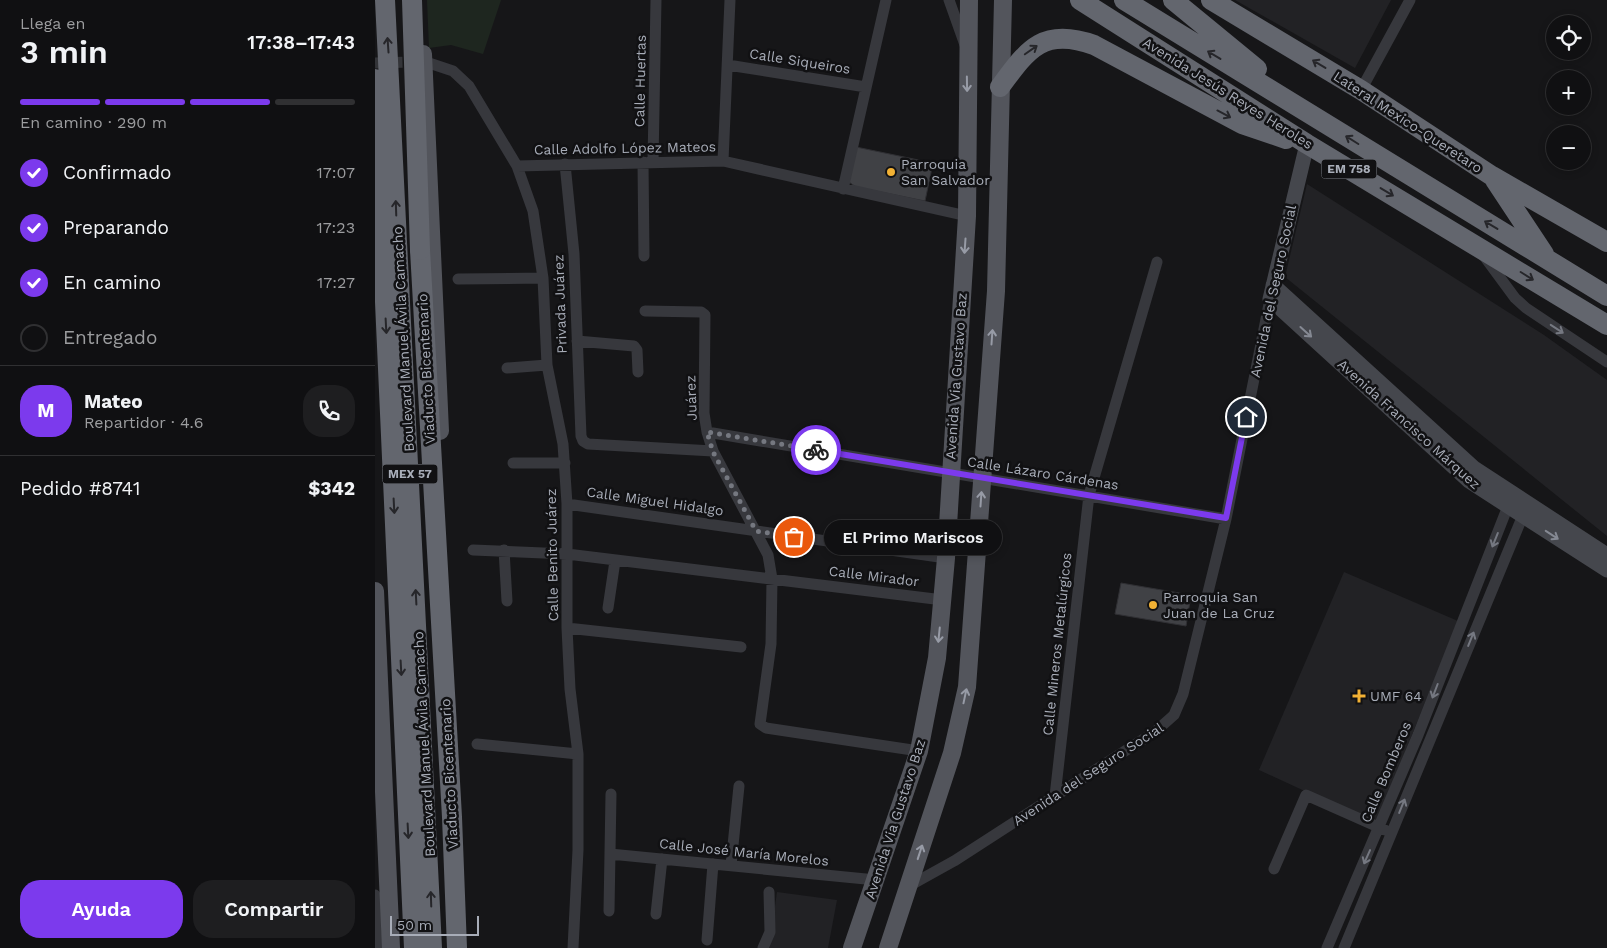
<!DOCTYPE html>
<html lang="es">
<meta charset="utf-8">
<style>
body{margin:0;font-family:"Work Sans",sans-serif;background:#1e1e20;color:#f1f3f6;height:100vh;display:flex;flex-direction:column;font-size:19px;white-space:nowrap}
*{box-sizing:border-box;margin:0}
p{font-size:16px;color:#9c9d9f}
.icon{flex:none;width:28px;height:28px;fill:none;stroke:currentColor;stroke-width:2;stroke-linecap:round;stroke-linejoin:round}
.map{position:relative;flex:1;overflow:hidden}
.details{display:flex;flex-direction:column;background:#101012;width:375px}
.details>*{flex:none}
.controls{position:absolute;left:1171px;top:15px;display:grid;gap:10px}
.controls a{display:grid;place-items:center;width:45px;height:45px;border-radius:50%;background:#101012;box-shadow:0 2px 8px #0003,0 0 0 1px #303032;font-size:25px}
.scale{position:absolute;left:15px;bottom:12px;width:89px;box-sizing:border-box;padding-left:5px;border:2px solid #a8adb8;border-top:0;font-size:14px;line-height:18px;white-space:nowrap;color:#a8adb8;-webkit-text-stroke:4px #111113;paint-order:stroke}
.pin{position:absolute;display:grid;place-items:center;width:42px;height:42px;color:#fff;margin:-21px;border:2px solid #fff;border-radius:50%;box-shadow:0 1px 5px #0007}
.courier{position:absolute;display:grid;place-items:center;width:50px;height:50px;margin:-25px;border:4px solid #7c3aed;border-radius:50%;background:#fff;color:#222;box-shadow:0 1px 6px #0007}
.bubble{position:absolute;height:35px;border-radius:18px;background:#101012;box-shadow:0 2px 8px #0003,0 0 0 1px #303032;font-size:16px;font-weight:600;line-height:35px;text-align:center}
.overview em{font-style:normal;font-weight:600}
.overview div{display:flex;flex-direction:column-reverse}
.overview{display:flex;align-items:center;justify-content:space-between;height:85px;padding:0 20px}
h1{font-size:32px;font-weight:600;line-height:38px}
.bar{display:grid;grid-template-columns:repeat(4,1fr);gap:8px 5px;align-content:center;height:60px;padding:0 20px}
.bar i{height:6px;border-radius:4px;background:#303032}
.bar .current{background:#7c3aed}
.bar p{grid-column:span 4}
.line{display:flex;align-items:center;gap:12px;padding:0 20px;border-top:1px solid #303032}
.line div{flex:1}
.round{display:grid;place-items:center;flex:none;width:52px;height:52px;border-radius:20px;background:#1e1e20}
ol{padding:0 20px;list-style:none}
li{display:flex;align-items:center;gap:15px;height:55px}
li p{margin-inline-start:auto}
li .icon{padding:5px;border-radius:50%;background:#7c3aed;color:#fff;stroke-width:4}
li:last-child{color:#9c9d9f}
li i{width:28px;height:28px;border:2px solid #303032;border-radius:50%}
.action{display:flex;gap:10px;margin-top:auto;padding:10px 20px}
.action a{flex:1;height:58px;border-radius:20px;background:#7c3aed;color:#fff;font-size:20px;font-weight:600;line-height:58px;text-align:center}
.action a+a{background:#1e1e20;color:#f1f3f6}
main{display:flex;flex:1;min-height:0}
.map>svg:first-child{display:block}
.built{fill:#222225}
.green{fill:#1e261f}
.building{fill:#404145;stroke:#303034}
.lines{fill:none;stroke-linecap:round;stroke-linejoin:round}
.street-tunnel{stroke:#333438;stroke-width:11;stroke-dasharray:11 5.5;stroke-linecap:butt}
.street{stroke:#37383d;stroke-width:11}
.secondary{stroke:#45474d;stroke-width:15}
.primary{stroke:#53555c;stroke-width:18}
.highway{stroke:#63666e;stroke-width:20}
.highway-bridge{stroke:#63666e;stroke-width:20}
.oneway{stroke:#26262a}
.oneway2{stroke:#979ba6}
.oneway3{stroke:#757881}
.oneway4{stroke:#858993}
.done{stroke:#757880;stroke-width:5;stroke-dasharray:0 9}
.route{stroke:#7c3aed;stroke-width:6}
.poi-dot{fill:#f2b134;stroke:#111113;stroke-width:2}
.labels{text-anchor:middle;dominant-baseline:central;stroke-width:5;stroke-linejoin:round;paint-order:stroke}
.shield{fill:#111113;stroke:#7b7e86;stroke-width:1}
.shield-label{font-size:12px;font-weight:bold;fill:#a8adb8}
.street-label{font-size:14px;fill:#a8adb8;stroke:#111113}
.poi-label{font-size:14px;fill:#a8adb8;stroke:#111113;text-anchor:start}
</style>
<main>
<section class="details">
<div class="overview"><div><h1>3 min</h1><p>Llega en</p></div><em>17:38–17:43</em></div>
<div class="bar"><i class="current"></i><i class="current"></i><i class="current"></i><i></i><p>En camino · 290 m</p></div>
<ol>
<li><svg class="icon" aria-label="check" viewBox="0 0 24 24"><path d="M5 12l5 5 9-10"/></svg>Confirmado<p>17:07</p></li>
<li><svg class="icon" aria-label="check" viewBox="0 0 24 24"><path d="M5 12l5 5 9-10"/></svg>Preparando<p>17:23</p></li>
<li><svg class="icon" aria-label="check" viewBox="0 0 24 24"><path d="M5 12l5 5 9-10"/></svg>En camino<p>17:27</p></li>
<li><i></i>Entregado</li>
</ol>
<div class="line" style="height:90px"><b class="round" style="background:#7c3aed;color:#fff">M</b><div><b>Mateo</b><p>Repartidor · 4.6</p></div><a class="round"><svg class="icon" aria-label="phone" viewBox="0 0 24 24"><path d="M5 4h4l2 5-3 2q2 4 5 5l2-3 5 2v4C11 20 4 13 5 4z"/></svg></a></div>
<div class="line" style="height:65px"><div>Pedido #8741</div><b>$342</b></div>
<div class="action"><a>Ayuda</a><a>Compartir</a></div>
</section>
<div class="map">
<svg width="1232" height="948" viewBox="0 0 1232 948">
<rect width="100%" height="100%" fill="#161618"/>
<path class="built" d="M860 0H1016L980 68Z
M932 184 1169 335 1232 380V536L910 277Z
M969 572 1083 621 1001 824 884 770Z
M402 892 462 900 453 948H394Z"/>
<path class="green" d="M52 0H126L108 54 76 45 54 48Z"/>
<path class="building" d="M481 147 558 163 550 201 481 187 474 182Z
M746 583 816 595 811 626 740 614Z"/>
<g class="lines">
<path class="street-tunnel" d="M0 63 43 62"/>
<path class="street" d="M574 0 590 45
M51 62 78 71 94 86 142 166 158 211 168 278 172 365 188 444 192 504V628L195 689 203 754V850L198 948
M353 65 491 87
M986 90 1035 0
M348 161 355 0
M268 162 269 256
M278 162 281 0
M190 164 199 254 206 436 208 441 213 444 338 451
M142 166 348 161 592 216
M468 189 511 0
M1109 256 1140 298 1151 308 1232 362
M83 279 168 278
M270 311 326 312 330 315 329 413 332 432 338 451 393 555 397 579 396 644 385 724 391 728 544 751
M202 341 259 346 262 350 263 372
M132 368 172 365
M332 432 851 519
M138 463H190
M192 504 571 558
M98 550 192 554 568 600
M129 550 132 601
M233 608 240 561
M192 628 366 647
M102 744 203 754
M680 796 714 495 782 262
M235 854 501 880
M356 865 364 786
M899 869 931 795 1010 830
M534 886 579 861 781 731 799 715 808 694 851 519 895 299
M0 895 2 948
M234 911 236 794
M281 914 287 859
M332 940 338 864
M388 948 395 932 394 892
M952 948 1043 735 1135 501
M969 948 1151 508"/>
<path class="secondary" d="M932 144 895 299 1094 481 1232 570
M898 285 1099 468 1232 555"/>
<path class="primary" d="M48 54 65 431
M0 591 16 948
M477 948 544 751 562 658 571 558 592 216 594 0
M513 948 577 753 592 687 621 291 628 0"/>
<path class="highway" d="M10 0 57 948
M705 0 932 144 1232 325
M749 0 1232 296
M798 0 882 69
M836 0 986 90 1117 176 1232 242
M0 79 39 948
M625 87C653 49 668 27 719 45L867 124 911 139
M1120 180 1169 254
M45 250 77 817 82 948"/>
<path class="highway-bridge" d="M37 0 45 250"/>
</g>
<defs><path id="oneway-shaft" d="M-6 0H5M1.5-3L5.5 0L1.5 3" fill="none" stroke-width="1.6" stroke-linecap="round" stroke-linejoin="round" transform="scale(1.25)"/></defs>
<g class="oneway">
<use href="#oneway-shaft" transform="translate(13 45) rotate(-94)"/>
<use href="#oneway-shaft" transform="translate(656 50) rotate(-35)"/>
<use href="#oneway-shaft" transform="translate(839 55) rotate(-149)"/>
<use href="#oneway-shaft" transform="translate(944 64) rotate(-149)"/>
<use href="#oneway-shaft" transform="translate(849 114) rotate(28)"/>
<use href="#oneway-shaft" transform="translate(977 140) rotate(-148)"/>
<use href="#oneway-shaft" transform="translate(1012 192) rotate(31)"/>
<use href="#oneway-shaft" transform="translate(21 208) rotate(-92)"/>
<use href="#oneway-shaft" transform="translate(1116 225) rotate(-149)"/>
<use href="#oneway-shaft" transform="translate(1152 276) rotate(32)"/>
<use href="#oneway-shaft" transform="translate(11 326) rotate(87)"/>
<use href="#oneway-shaft" transform="translate(19 506) rotate(87)"/>
<use href="#oneway-shaft" transform="translate(41 597) rotate(-93)"/>
<use href="#oneway-shaft" transform="translate(26 668) rotate(87)"/>
<use href="#oneway-shaft" transform="translate(33 831) rotate(87)"/>
<use href="#oneway-shaft" transform="translate(56 899) rotate(-92)"/>
</g>
<g class="oneway2">
<use href="#oneway-shaft" transform="translate(592 84) rotate(89)"/>
<use href="#oneway-shaft" transform="translate(590 246) rotate(94)"/>
<use href="#oneway-shaft" transform="translate(617 337) rotate(-86)"/>
<use href="#oneway-shaft" transform="translate(606 499) rotate(-86)"/>
<use href="#oneway-shaft" transform="translate(564 635) rotate(96)"/>
<use href="#oneway-shaft" transform="translate(590 696) rotate(-78)"/>
<use href="#oneway-shaft" transform="translate(545 852) rotate(-72)"/>
</g>
<g class="oneway3">
<use href="#oneway-shaft" transform="translate(1182 329) rotate(33)"/>
<use href="#oneway-shaft" transform="translate(1120 540) rotate(112)"/>
<use href="#oneway-shaft" transform="translate(1096 639) rotate(-68)"/>
<use href="#oneway-shaft" transform="translate(1060 691) rotate(111)"/>
<use href="#oneway-shaft" transform="translate(1027 806) rotate(-68)"/>
<use href="#oneway-shaft" transform="translate(992 857) rotate(114)"/>
</g>
<g class="oneway4">
<use href="#oneway-shaft" transform="translate(931 332) rotate(42)"/>
<use href="#oneway-shaft" transform="translate(1177 535) rotate(33)"/>
</g>
<g class="lines">
<path class="done" d="M419 537 381 531 338 452 332 432 441 450"/>
<path class="route" d="M441 450 851 518 871 417"/>
</g>
<g class="poi-dot">
<circle cx="516" cy="172" r="5"/>
<circle cx="778" cy="605" r="5"/>
<path d="M981.5 688.5h5v5h5v5h-5v5h-5v-5h-5v-5h5z"/>
</g>
<g class="labels">
<g class="shield">
<rect x="946.5" y="159.5" width="55" height="19" rx="4"/>
<rect x="7.5" y="464.5" width="55" height="19" rx="4"/>
</g>
<g class="shield-label">
<text x="974" y="169">EM 758</text>
<text x="35" y="474">MEX 57</text>
</g>
<g class="street-label">
<text transform="translate(425 61) rotate(9)">Calle Siqueiros</text>
<text transform="translate(265 81) rotate(-89)">Calle Huertas</text>
<text transform="translate(853 93) rotate(32)">Avenida Jesús Reyes Heroles</text>
<text transform="translate(1033 122) rotate(33)">Lateral Mexico-Queretaro</text>
<text transform="translate(250 148) rotate(-1)">Calle Adolfo López Mateos</text>
<text transform="translate(898 291) rotate(-78)">Avenida del Seguro Social</text>
<text transform="translate(185 304) rotate(-92)">Privada Juárez</text>
<text transform="translate(28 339) rotate(-93)">Boulevard Manuel Ávila Camacho</text>
<text transform="translate(51 369) rotate(-93)">Viaducto Bicentenario</text>
<text transform="translate(581 376) rotate(-86)">Avenida Via Gustavo Baz</text>
<text transform="translate(316 398) rotate(-92)">Juárez</text>
<text transform="translate(1034 424) rotate(42)">Avenida Francisco Márquez</text>
<text transform="translate(668 473) rotate(9)">Calle Lázaro Cárdenas</text>
<text transform="translate(280 501) rotate(8)">Calle Miguel Hidalgo</text>
<text transform="translate(177 555) rotate(-91)">Calle Benito Juárez</text>
<text transform="translate(499 576) rotate(7)">Calle Mirador</text>
<text transform="translate(682 644) rotate(-84)">Calle Mineros Metalúrgicos</text>
<text transform="translate(49 744) rotate(-93)">Boulevard Manuel Ávila Camacho</text>
<text transform="translate(1011 772) rotate(-67)">Calle Bomberos</text>
<text transform="translate(74 774) rotate(-93)">Viaducto Bicentenario</text>
<text transform="translate(713 774) rotate(-33)">Avenida del Seguro Social</text>
<text transform="translate(520 819) rotate(-72)">Avenida Via Gustavo Baz</text>
<text transform="translate(369 852) rotate(6)">Calle José María Morelos</text>
</g>
<g class="poi-label">
<text x="526" y="164">Parroquia<tspan x="526" dy="16">San Salvador</tspan></text>
<text x="788" y="597">Parroquia San<tspan x="788" dy="16">Juan de La Cruz</tspan></text>
<text x="995" y="696">UMF 64</text>
</g>
</g>
</svg>
<div class="controls">
<a><svg class="icon" aria-label="locate" viewBox="0 0 24 24"><circle cx="12" cy="12" r="6"/><path d="M12 2v4M12 18v4M2 12h4M18 12h4"/></svg></a>
<a>+</a>
<a>−</a>
</div>
<div class="scale">50 m</div>
<div class="pin" style="left:419px;top:537px;background:#ea580c"><svg class="icon" aria-label="bag" viewBox="0 0 24 24"><path d="M5 8h14l-1 12H6zM9 8a3 3 0 0 1 6 0"/></svg></div>
<div class="pin" style="left:871px;top:417px;background:#1f2937"><svg class="icon" aria-label="home" viewBox="0 0 24 24"><path d="M3 11l9-7 9 7M6 9v11h12V9"/></svg></div>
<div class="courier" style="left:441px;top:450px"><svg class="icon" aria-label="bike" viewBox="0 0 24 24"><circle cx="6" cy="16" r="4"/><circle cx="18" cy="16" r="4"/><path d="M6 16l4-8h5l3 8M10 8l3 8H6M13 5h3"/></svg></div>
<div class="bubble" style="left:449px;top:520px;width:178px">El Primo Mariscos</div>
</div>
</main>
